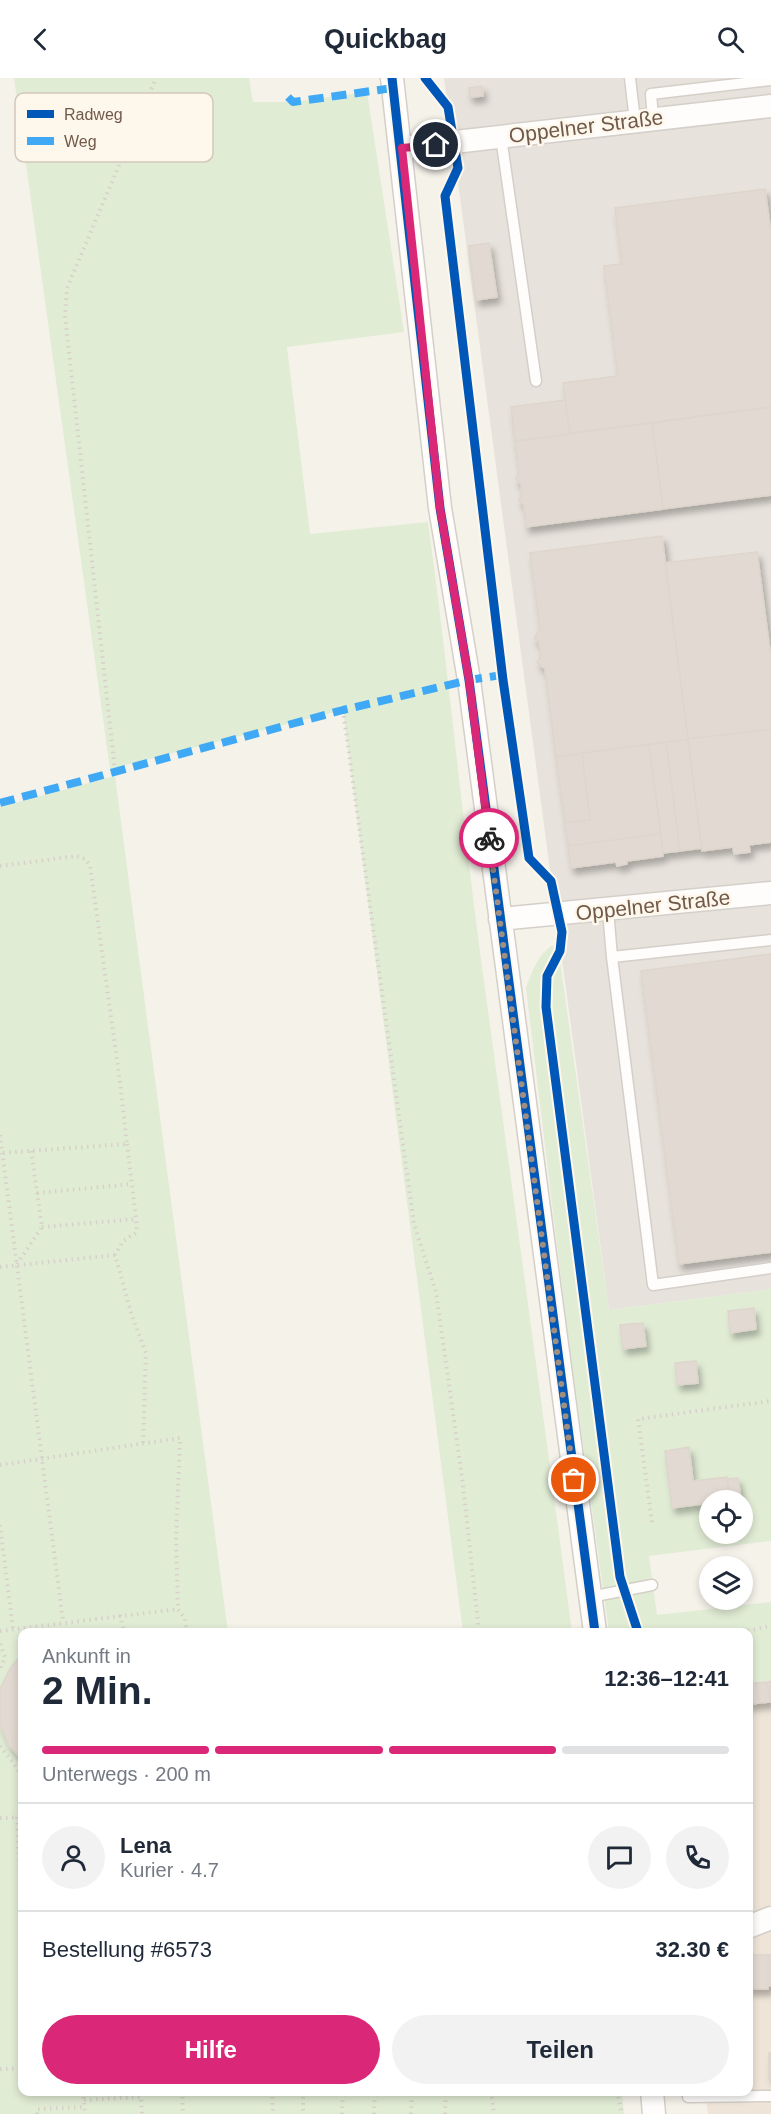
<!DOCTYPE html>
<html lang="de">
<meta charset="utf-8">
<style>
body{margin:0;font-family:Helvetica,sans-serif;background:#f2f2f3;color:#1f2937;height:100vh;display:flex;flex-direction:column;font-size:22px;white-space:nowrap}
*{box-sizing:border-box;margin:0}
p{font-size:20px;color:#747a83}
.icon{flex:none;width:33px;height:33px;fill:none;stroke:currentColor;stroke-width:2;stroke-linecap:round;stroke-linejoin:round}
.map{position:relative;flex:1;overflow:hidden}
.drawer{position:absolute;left:18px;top:1550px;width:735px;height:468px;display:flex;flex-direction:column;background:#fff;border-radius:12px;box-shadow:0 3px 9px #0003}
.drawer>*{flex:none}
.tools{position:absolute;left:699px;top:1412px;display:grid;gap:12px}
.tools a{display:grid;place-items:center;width:54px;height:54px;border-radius:50%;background:#fff;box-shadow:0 3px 9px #0003;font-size:30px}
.pin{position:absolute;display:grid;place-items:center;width:51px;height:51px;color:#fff;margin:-26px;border:3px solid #fff;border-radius:50%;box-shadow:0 2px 6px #0007}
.courier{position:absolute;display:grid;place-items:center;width:60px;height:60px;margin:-30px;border:4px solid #db2777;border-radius:50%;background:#fff;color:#222;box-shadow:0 2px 8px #0007}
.summary em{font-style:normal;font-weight:600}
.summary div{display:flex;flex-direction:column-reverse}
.summary{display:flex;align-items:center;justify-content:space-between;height:102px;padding:0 24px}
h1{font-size:39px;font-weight:600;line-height:45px}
.bar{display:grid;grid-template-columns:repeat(4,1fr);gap:9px 6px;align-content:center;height:72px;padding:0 24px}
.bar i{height:8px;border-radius:4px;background:#e0e1e3}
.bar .current{background:#db2777}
.bar p{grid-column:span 4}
.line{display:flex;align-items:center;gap:15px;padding:0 24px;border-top:2px solid #e0e1e3}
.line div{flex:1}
.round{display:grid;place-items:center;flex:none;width:63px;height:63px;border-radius:32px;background:#f2f2f3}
.cta{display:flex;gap:12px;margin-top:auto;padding:12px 24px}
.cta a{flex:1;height:69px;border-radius:36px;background:#db2777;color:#fff;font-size:24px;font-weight:600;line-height:69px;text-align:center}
.cta a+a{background:#f2f2f3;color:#1f2937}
header{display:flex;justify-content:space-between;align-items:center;height:78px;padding:0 24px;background:#fff;font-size:27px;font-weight:600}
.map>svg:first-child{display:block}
.residential{fill:#eee5d8}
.industrial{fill:#e7e2db}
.green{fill:#e1ecd5;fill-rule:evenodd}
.building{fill:#e2dad2;stroke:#ded5cc;stroke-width:1.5;filter:url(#shadow)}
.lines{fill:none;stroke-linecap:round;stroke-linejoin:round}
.lane-casing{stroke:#d4cfc8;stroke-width:13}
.street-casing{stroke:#d4cfc8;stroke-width:25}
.path{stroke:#d7d0cb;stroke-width:4;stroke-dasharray:1.5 4.5;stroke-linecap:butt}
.lane{stroke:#fefdfc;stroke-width:10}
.street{stroke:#fefdfc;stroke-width:22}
.quiet{stroke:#3fa9f5;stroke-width:8;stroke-dasharray:15 8;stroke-linecap:butt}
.cycleway-casing{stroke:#fef7eb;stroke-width:13}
.cycleway{stroke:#0057b8;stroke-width:9}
.done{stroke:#9f8f83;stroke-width:6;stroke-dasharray:0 10.8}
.route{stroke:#db2777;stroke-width:8}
.labels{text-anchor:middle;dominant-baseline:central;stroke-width:5;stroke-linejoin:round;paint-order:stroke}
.street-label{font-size:21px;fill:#715a4c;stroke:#fef7eb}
.key{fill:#fef7eb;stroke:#d4c8bb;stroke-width:1.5}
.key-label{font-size:16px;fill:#715a4c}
</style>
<header><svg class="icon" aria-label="back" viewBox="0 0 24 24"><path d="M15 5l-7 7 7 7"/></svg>Quickbag<svg class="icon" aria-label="search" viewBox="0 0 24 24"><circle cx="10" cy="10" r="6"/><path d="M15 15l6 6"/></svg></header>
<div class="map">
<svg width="771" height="2036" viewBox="0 0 771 2036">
<defs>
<filter id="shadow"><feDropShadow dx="3.5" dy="6" stdDeviation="3" flood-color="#0004"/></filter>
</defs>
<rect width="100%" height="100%" fill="#f5f2ea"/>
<path class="residential" d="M771 1602V2036H708L705 2013H748L749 1605Z"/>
<path class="industrial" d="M444 0H771V1211L609 1232Z"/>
<path class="green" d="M14 0H249L253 24H293L367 14 404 254 287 269 310 456 428 444C448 587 461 731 480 874 511 1101 542 1327 572 1554H463L343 632 110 691Z
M115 698 228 1554H22V2013H622L624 2036H0V729Z
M553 867 555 872 552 880 560 883 609 1232 771 1211V1463L649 1478 657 1537 771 1524V1602L749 1605 748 1554H609L568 1258 526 910C532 894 538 876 553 867ZM710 1422H742V1455H710Z"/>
<path class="building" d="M482 8 483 18 470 19 469 10Z
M765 111 771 155V329L570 355 563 305 618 298 604 188 622 186 615 130Z
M489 165 497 219 476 222 469 168Z
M565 322 570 356 515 363 511 329Z
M771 329V417L663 431 652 345Z
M652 345 663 431 526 449 524 427 519 422 522 416 521 406 516 401 519 395 515 363Z
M662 458 688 661 556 679 545 591 537 584 541 578 539 564 534 560 540 551 530 475Z
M757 474 771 580V651L688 661 665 485Z
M771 651V764L749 767 750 774 734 776 733 769 702 773 688 661Z
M688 661 702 770 680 773 666 664Z
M666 664 680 773 663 775 649 667Z
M649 667 661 756 568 768 565 745 590 742 582 675Z
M582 675 590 742 565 745 556 679Z
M661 756 663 778 627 783V786L617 788 616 784 571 790 568 768Z
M771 876V1174L679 1186 641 893Z
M754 1230 756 1251 730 1255 728 1233Z
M643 1245 646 1268 623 1271 620 1247Z
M696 1283 698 1305 677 1307 675 1285Z
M689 1369 693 1403 727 1399 730 1422H710V1425L672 1430 665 1373Z
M738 1400 741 1421 730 1422 727 1401Z
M22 1577V1576V1682L9 1667 0 1646V1611L11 1589Z
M771 1603V1624H770L767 1604Z
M767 1604 770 1624 759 1625 756 1605Z
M756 1605 759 1625 748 1627V1606Z
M748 1877H768V1911H748Z
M768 1877H771V1908H768Z
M769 1975H771V2000H769Z"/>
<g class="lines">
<defs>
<path id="lane" d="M630 0 635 43
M653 40 651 16 771 2
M501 59 536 303
M608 832 612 879 771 862
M612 879 653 1207 771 1190
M590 1519 652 1507
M688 2013V2019L771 2018"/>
<path id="street" d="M392 0 440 430 469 602 595 1554
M402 70 771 28
M500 841 771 815
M748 1849 771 1840
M652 2013 654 2036"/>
</defs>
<use href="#lane" class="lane-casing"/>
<use href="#street" class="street-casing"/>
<path class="path" d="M343 632 414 1146 436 1214 463 1407 479 1554
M115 693 65 238 67 210 156 0
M0 788 77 778 85 781 90 787 120 1004 127 1066 0 1075
M0 1057 63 1543
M127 1066 137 1148 136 1155 123 1163 115 1177 132 1238 146 1275 143 1365
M37 1115 132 1106
M42 1149 137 1141
M17 1186 42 1149 31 1072
M0 1189 115 1177
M0 1387 180 1360 176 1462 178 1531
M652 1444 638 1341 771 1323
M0 1447 13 1551
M120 1537 124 1554
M0 1553 178 1531 185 1541 187 1554
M742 1554 771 1548
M0 1566 5 1579 0 1592
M0 1668 18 1691 22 1704
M17 1739 22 1844
M0 1740 22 1739
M0 1991 22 1990
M83 2013 85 2036
M182 2013 183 2036
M272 2013 273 2036
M303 2013V2036
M491 2013 494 2036
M617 2013 622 2036
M84 2022 141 2019 142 2036
M37 2036V2031L85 2029
M342 2036 343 2013
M374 2036 375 2013
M411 2036 412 2013
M445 2036 446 2013"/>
<use href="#lane" class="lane"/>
<use href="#street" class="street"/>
<path class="quiet" d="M288 19 293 24 393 10
M0 725 343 632 469 602 502 597"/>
<defs>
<path id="cycleway" d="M392 0 440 430 469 602 595 1554
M425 0 448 29 458 90 445 118 503 602 529 780 551 803 562 854 560 873 547 898 546 929 620 1499 638 1554"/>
</defs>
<use href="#cycleway" class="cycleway-casing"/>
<use href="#cycleway" class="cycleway"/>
</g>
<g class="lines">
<path class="done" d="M489 760 574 1402"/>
<path class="route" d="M436 67 402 70 440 430 469 602 489 760"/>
</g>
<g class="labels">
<g class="street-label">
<text transform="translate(586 48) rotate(-7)">Oppelner Straße</text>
<text transform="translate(653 827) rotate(-6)">Oppelner Straße</text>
</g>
</g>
<rect x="15" y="15" width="198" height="69" rx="9" class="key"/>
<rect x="27" y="32" width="27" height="8" fill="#0057b8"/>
<rect x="27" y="59" width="27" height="8" fill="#3fa9f5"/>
<g class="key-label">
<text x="64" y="42">Radweg</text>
<text x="64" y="69">Weg</text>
</g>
</svg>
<div class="tools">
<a><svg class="icon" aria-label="locate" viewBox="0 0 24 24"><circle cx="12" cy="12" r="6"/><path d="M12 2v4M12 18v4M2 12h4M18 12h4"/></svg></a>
<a><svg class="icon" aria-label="layers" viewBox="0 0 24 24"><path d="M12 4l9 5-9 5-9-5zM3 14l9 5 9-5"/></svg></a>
</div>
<div class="pin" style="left:574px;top:1402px;background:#ea580c"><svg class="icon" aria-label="bag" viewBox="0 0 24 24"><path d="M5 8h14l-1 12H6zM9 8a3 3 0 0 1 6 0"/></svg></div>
<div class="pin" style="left:436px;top:67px;background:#1f2937"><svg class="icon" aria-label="home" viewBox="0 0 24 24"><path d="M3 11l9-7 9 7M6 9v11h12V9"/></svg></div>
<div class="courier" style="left:489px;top:760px"><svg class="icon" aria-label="bike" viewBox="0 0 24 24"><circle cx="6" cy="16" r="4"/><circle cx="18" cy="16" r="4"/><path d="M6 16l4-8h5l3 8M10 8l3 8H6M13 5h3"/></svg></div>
<section class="drawer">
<div class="summary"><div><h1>2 Min.</h1><p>Ankunft in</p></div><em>12:36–12:41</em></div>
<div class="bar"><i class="current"></i><i class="current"></i><i class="current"></i><i></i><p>Unterwegs · 200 m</p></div>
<div class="line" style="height:108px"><a class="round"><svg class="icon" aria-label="person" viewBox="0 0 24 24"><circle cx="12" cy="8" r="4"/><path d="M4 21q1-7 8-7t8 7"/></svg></a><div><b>Lena</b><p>Kurier · 4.7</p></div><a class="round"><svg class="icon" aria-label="chat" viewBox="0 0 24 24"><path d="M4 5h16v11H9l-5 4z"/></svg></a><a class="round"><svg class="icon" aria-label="phone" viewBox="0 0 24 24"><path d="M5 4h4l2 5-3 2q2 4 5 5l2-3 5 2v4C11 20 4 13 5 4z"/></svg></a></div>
<div class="line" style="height:78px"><div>Bestellung #6573</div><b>32.30 €</b></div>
<div class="cta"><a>Hilfe</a><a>Teilen</a></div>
</section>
</div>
